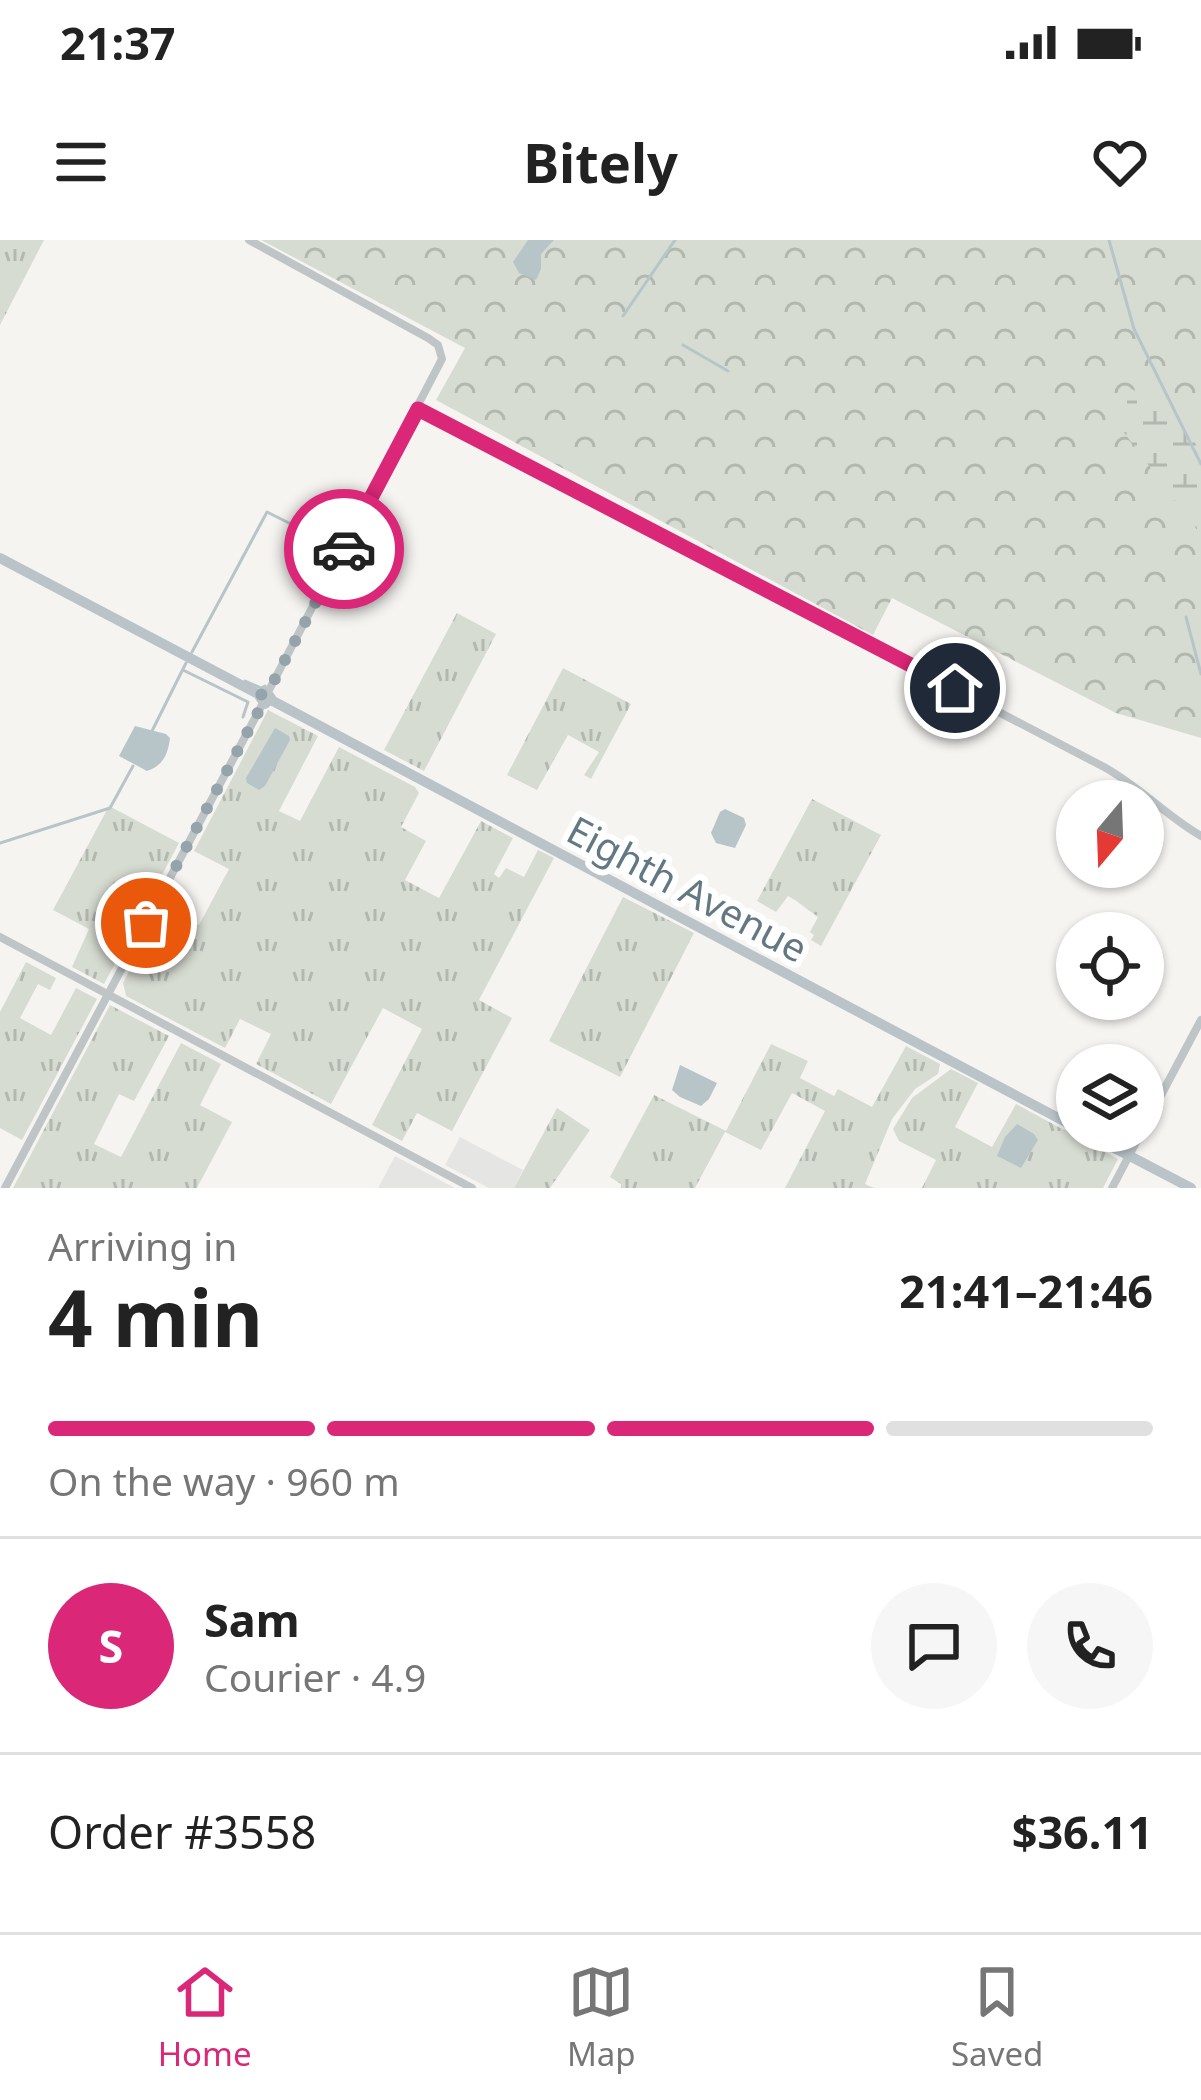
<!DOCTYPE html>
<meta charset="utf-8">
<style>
body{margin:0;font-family:"Noto Sans",sans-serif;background:#f6f6f6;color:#222;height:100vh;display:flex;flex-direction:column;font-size:45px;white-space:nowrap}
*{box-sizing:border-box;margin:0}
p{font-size:39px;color:#767676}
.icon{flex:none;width:66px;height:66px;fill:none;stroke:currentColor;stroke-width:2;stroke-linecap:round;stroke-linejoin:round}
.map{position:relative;height:948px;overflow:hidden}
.sheet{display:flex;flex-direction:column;background:#fff;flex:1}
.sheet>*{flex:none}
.needle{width:78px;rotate:199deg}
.fabs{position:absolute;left:1056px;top:540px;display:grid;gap:24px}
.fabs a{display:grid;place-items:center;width:108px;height:108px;border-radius:50%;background:#fff;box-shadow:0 3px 9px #0004;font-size:60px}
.pin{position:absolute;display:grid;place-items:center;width:102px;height:102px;color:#fff;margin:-51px;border:6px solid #fff;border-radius:50%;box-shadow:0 3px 12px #0007}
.courier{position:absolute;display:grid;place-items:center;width:120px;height:120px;margin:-60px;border:9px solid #db2777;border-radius:50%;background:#fff;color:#222;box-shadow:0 3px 15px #0007}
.overview em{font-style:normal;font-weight:700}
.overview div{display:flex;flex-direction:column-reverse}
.overview{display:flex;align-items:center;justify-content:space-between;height:204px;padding:0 48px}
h1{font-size:78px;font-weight:700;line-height:90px}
.bar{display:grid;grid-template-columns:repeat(4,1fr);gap:18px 12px;align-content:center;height:144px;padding:0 48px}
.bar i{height:15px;border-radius:9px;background:#e0e0e0}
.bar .current{background:#db2777}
.bar p{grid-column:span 4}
.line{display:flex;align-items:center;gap:30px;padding:0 48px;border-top:3px solid #e0e0e0}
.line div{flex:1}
.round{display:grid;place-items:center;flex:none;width:126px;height:126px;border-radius:63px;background:#f6f6f6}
.status{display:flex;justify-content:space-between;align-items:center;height:84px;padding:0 60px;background:#fff;direction:ltr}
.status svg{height:33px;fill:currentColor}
header{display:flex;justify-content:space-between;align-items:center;height:156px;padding:0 48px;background:#fff;font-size:54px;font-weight:700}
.menu{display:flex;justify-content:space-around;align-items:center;height:168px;border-top:3px solid #e0e0e0;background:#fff;font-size:33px;color:#767676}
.menu a{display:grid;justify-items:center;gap:6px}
.menu .current{color:#db2777}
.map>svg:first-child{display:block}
.built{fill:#e5e6e4}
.grass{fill:url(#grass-tufts)}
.forest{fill:url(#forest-crowns)}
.wetland{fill:url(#wetland-marsh)}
.water{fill:#b7c5c8}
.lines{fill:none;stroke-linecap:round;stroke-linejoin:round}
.stream{stroke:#b7c5c8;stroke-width:3}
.minor{stroke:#bfc5c7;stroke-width:8}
.major{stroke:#bac4c8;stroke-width:10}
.done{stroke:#95a3aa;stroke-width:12;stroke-dasharray:0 21.6}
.route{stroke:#db2777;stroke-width:15}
.labels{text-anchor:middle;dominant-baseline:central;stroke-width:12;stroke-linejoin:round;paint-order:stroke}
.street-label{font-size:39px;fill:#627883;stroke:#fff}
</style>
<div class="status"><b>21:37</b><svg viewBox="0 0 49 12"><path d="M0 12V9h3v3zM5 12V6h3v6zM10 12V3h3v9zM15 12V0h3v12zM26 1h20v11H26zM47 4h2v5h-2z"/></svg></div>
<header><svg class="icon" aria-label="menu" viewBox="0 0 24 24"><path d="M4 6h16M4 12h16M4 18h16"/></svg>Bitely<svg class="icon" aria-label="heart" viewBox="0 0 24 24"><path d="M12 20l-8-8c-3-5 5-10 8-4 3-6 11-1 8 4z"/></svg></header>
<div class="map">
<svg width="1201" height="948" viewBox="0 0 1201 948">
<defs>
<pattern id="grass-tufts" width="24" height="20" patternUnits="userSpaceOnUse" patternTransform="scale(3)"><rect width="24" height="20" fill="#d7dcd2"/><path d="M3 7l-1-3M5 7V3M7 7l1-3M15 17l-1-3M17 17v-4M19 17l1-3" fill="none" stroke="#b2b7b0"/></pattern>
<pattern id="forest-crowns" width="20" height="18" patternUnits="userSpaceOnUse" patternTransform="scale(3)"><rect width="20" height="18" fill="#d7dcd2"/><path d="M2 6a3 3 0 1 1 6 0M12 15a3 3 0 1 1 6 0" fill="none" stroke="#b2b7b0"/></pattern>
<pattern id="wetland-marsh" width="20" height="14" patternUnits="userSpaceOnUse" patternTransform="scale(3)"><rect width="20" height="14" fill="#d7dcd2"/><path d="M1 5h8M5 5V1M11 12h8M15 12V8" fill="none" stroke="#b2b7b0"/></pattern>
</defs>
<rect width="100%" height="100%" fill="#f5f4f1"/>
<path class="built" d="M460 897 523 930 514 948H489L445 925Z
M395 916 453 947 454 948H378Z"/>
<path class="grass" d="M0 0H44L0 85Z
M457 373 496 394 424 531 384 510Z
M563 428 631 464 591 539 584 535 599 512 568 495 537 550 507 535Z
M268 470 318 496 279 571 300 581 339 507 415 547 419 553 401 587 426 601 405 640 439 658 481 581 513 598 494 634 499 638 506 628 524 637 538 610 554 618 479 760 512 778 452 891 417 873 402 901 372 885 422 789 383 768 331 864 256 824 271 794 240 779 225 808 126 756 123 743 163 667 199 685 229 629 194 611Z
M812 559 881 595 821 706 811 700 814 695 810 692 818 677C808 670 799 662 788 656L776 672 757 661Z
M109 566 179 603 104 744 72 727 89 689 53 670Z
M623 657 694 693 620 837 549 801Z
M26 722 56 738 50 750 38 744 20 778 51 795 76 748 97 759 22 900 0 888V772Z
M110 765 169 796 134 861 119 854 94 904 121 917 181 803 221 824 200 865 232 882 197 948H13Z
M771 804 808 821 800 838 834 856 838 849 872 867 906 806 940 824 938 834 915 849 892 879 865 944 874 948H785L825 871 792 853 761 910 725 892 695 948H621V944L610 937 654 855 726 891Z
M951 829 978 843 955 887 992 907 1016 864 1118 919 1103 948H922L936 920 899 901 893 889 912 858Z
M557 868 590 890 550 948H514Z"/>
<path class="forest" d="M261 0H1201V498L1116 473 892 358 873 395 436 160 465 108Z"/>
<path class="wetland" d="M1127 147 1144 155 1164 154 1185 180 1201 216V295L1117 183 1127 167Z"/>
<path class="water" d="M528 0H554L541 14V29L536 40 519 33 513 22Z
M135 486 166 494 170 498C168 514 163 526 147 531L119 516Z
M275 488 289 496 290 500 265 546 259 550 247 543 246 538Z
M725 569 744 578 746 585 735 608 716 603 711 593 720 572Z
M680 825 717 843 709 859 701 866 680 857 672 850Z
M1017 884 1034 894 1038 900 1021 928 997 916 1005 897Z"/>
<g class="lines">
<path class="stream" d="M1109 0 1134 89 1201 224
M623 76 675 0
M683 105 728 131
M1186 377 1201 434
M192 412 267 272 333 305
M185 431 248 462 243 477
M245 441 261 448 265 446
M152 491 186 423
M0 603 110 568 133 526"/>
<path class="minor" d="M249 0 428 98 438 105 442 119 268 452
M418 169 1104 527C1139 546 1166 576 1201 596
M0 697 472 948
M1143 889 1201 780
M5 948 263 463
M1112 948 1142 891"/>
<path class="major" d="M0 318 260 455
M266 452 271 458 265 464 260 457Z
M271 460 1077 888
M1082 891 1191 948"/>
</g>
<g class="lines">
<path class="done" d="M146 683 263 463 260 455 268 452 344 309"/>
<path class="route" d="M344 309 418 169 955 448"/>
</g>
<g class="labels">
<g class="street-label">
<text transform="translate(688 648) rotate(28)">Eighth Avenue</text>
</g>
</g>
</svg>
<div class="fabs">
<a><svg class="needle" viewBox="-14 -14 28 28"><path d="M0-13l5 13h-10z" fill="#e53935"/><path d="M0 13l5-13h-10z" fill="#767676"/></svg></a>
<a><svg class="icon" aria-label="locate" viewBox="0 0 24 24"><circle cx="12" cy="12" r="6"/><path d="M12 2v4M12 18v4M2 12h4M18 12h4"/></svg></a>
<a><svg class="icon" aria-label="layers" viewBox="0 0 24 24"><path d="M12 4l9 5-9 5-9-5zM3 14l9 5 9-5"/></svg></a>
</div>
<div class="pin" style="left:146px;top:683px;background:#ea580c"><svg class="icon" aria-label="bag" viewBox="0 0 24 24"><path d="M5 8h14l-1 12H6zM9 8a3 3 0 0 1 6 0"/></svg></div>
<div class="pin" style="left:955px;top:448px;background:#1f2937"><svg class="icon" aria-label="home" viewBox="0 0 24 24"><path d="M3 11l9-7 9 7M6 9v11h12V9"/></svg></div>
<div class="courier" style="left:344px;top:309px"><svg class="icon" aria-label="car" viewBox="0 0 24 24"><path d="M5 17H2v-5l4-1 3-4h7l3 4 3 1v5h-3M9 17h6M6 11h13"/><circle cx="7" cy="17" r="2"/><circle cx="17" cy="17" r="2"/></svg></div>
</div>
<section class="sheet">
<div class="overview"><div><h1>4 min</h1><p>Arriving in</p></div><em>21:41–21:46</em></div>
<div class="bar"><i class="current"></i><i class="current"></i><i class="current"></i><i></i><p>On the way · 960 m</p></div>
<div class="line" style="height:216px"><b class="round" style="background:#db2777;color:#fff">S</b><div><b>Sam</b><p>Courier · 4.9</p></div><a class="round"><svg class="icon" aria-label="chat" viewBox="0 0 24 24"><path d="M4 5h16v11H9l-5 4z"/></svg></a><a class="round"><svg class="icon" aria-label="phone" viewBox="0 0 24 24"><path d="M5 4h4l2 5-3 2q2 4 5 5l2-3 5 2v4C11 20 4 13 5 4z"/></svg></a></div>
<div class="line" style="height:156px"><div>Order #3558</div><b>$36.11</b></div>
</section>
<nav class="menu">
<a class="current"><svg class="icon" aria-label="home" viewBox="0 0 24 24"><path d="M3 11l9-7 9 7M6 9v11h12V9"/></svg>Home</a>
<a><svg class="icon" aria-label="map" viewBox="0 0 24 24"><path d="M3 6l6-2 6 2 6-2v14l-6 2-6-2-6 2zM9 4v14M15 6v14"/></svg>Map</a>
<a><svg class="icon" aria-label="saved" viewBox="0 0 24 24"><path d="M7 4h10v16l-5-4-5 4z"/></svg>Saved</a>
</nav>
